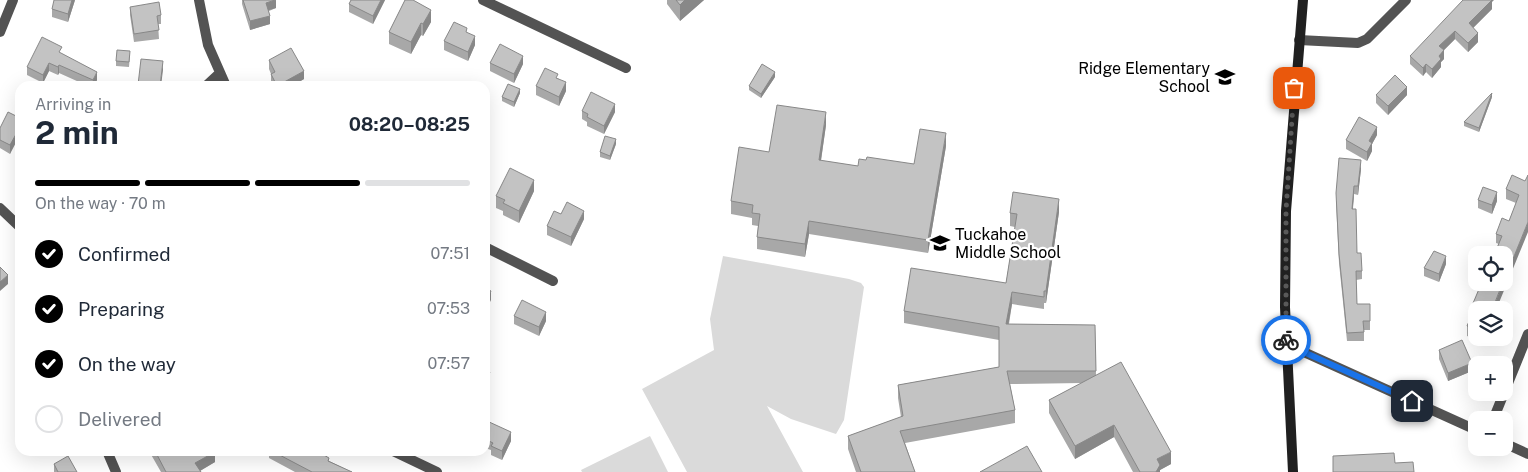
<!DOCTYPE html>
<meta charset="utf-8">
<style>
body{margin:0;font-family:"Public Sans",sans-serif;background:#f2f2f3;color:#1f2937;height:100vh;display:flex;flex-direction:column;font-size:19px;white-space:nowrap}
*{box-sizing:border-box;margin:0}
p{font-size:16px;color:#747a83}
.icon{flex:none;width:28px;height:28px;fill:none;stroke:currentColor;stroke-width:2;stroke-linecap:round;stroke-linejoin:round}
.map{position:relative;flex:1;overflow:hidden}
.panel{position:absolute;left:15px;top:81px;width:475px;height:375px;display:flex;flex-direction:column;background:#fff;border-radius:15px;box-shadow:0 5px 20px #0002}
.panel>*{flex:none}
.buttons{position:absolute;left:1468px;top:246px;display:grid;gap:10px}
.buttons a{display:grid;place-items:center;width:45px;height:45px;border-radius:10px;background:#fff;box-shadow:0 5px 20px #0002;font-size:25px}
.pin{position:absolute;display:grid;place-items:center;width:42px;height:42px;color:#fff;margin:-21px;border-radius:10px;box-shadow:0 2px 8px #0006}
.courier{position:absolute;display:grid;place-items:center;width:50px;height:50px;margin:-25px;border:4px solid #1a73e8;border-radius:50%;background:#fff;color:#222;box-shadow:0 1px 6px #0007}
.headline em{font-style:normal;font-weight:700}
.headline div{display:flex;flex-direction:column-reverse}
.headline{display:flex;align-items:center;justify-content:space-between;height:85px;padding:0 20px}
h1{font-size:32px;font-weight:700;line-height:38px}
.bar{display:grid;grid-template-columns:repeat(4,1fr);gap:8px 5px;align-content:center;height:60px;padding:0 20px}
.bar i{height:6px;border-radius:4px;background:#e0e1e3}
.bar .current{background:#000}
.bar p{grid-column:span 4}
ol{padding:0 20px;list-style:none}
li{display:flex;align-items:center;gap:15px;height:55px}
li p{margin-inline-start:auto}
li .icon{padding:5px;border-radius:50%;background:#000;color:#fff;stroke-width:4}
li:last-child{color:#747a83}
li i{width:28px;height:28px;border:2px solid #e0e1e3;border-radius:50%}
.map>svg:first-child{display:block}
.green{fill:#dadada}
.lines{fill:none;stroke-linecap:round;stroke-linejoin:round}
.minor{stroke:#535353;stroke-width:10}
.tertiary{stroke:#535353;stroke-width:10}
.secondary{stroke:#202020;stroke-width:10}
.wall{fill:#a8a8a8}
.shaded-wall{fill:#888}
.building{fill:#c3c3c3;stroke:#888}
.done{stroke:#595959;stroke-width:5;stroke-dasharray:0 9}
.route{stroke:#1a73e8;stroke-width:6}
.labels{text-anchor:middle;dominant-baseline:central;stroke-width:4.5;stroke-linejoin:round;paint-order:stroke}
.poi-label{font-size:16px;fill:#000;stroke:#fff;text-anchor:end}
</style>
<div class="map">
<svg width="1528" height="472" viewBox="0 0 1528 472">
<rect width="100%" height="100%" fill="#fff"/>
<path class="green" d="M723 256 849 279 861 283 864 287 844 420 836 434 791 419 767 406 803 472H687L642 389 714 350 710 319Z
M650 436 668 472H582L581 470Z"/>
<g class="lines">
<path class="minor" d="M199 0 208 45 226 86
M483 0 626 68
M0 32 13 0
M1299 40 1358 43 1367 39 1406 0
M206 86 220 73
M0 208 20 227
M485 247 553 281
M1493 420 1528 334
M107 451 116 472
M393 451 437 472"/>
<path class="tertiary" d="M1286 344 1476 430
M1504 443 1528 454"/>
<path class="secondary" d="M1293 472 1285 307 1286 211 1303 0"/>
</g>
<path class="wall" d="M75 0 68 22 52 17V9Z
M242 0H276V8L269 11 270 24 250 30 242 4Z
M351 0H385L373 24 349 12V4Z
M405 0 431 22 423 36 421 35 411 54 389 44V32Z
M667 0H704L680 21 667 4Z
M1492 2V9L1473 28 1478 42 1468 52 1455 39 1444 50V59L1441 62V67L1432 78 1426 72 1423 76 1410 64V56Z
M130 7 161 15V24H158L159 39 134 42 130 15Z
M467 33 475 45 468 61 444 50V41Z
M62 54 97 80 94 86H88L59 73 58 75 49 71 43 83 27 75V67Z
M130 55 129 67 116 66V61Z
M269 60 304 79 292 86H273L271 83V74L269 69Z
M490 63 523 64 514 83 490 71Z
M775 77 761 98 749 90V86Z
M558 78 566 91 559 106 536 95V86Z
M520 93 514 107 502 101V97Z
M1376 95H1407L1388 115 1376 103Z
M1492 97 1479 132 1464 126V122Z
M582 111 615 112 604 134 587 126V122L582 119Z
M20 118 10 154 0 148V128Z
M826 125 821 161 858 166 914 164 946 146 928 253 809 234 805 257 757 249V237L758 226 752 225V218L731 214V201L769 152Z
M1377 135 1372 144V151L1367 161 1346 149V140Z
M616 144 610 160 600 157V152Z
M1361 169 1358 195 1354 194 1353 209 1357 253 1362 271V279L1356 280 1357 304H1370V330H1364V341H1347L1339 263 1336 202Z
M1525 181 1476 310V338H1484L1483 341 1467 336V326L1471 316V308L1499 244 1496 243V234L1509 221 1516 203 1506 199V189Z
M534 191 519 223 503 215V211L496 208V196Z
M1478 200 1497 201 1492 214 1478 208Z
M1059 212 1046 303H1044V309L1012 304 1009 324 1095 325 1096 375 1171 464 1160 470V472H1133L1114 437 1075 459 1049 413V400L1082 383 1010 384 1015 410V423L905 443 915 472H856L848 449V436L901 417 898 398V385L999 367V340L904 323V311L1006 283 1015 227 1010 226V213Z
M561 214 584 219 571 246 547 235V226Z
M1446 264 1439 282 1424 276V268Z
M514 316 546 321 539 336 514 324Z
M1439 350 1472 371 1448 381 1439 359Z
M485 425 511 441 502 460 491 455V450L485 448Z
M149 451H214L215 462 200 471 201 472H161Z
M269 451H317L329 461 352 472H295L269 458Z
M54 464 77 472H54Z"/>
<path class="shaded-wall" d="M72 0H75L68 22V14Z
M276 0V8L266 11V3Z
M381 0H385L373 24V16Z
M685 0H704L680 21V5Z
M1489 0H1494L1492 2V9L1469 32V23Z
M431 10V22L423 36V24Z
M270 16V24L250 30V21Z
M421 23V35L411 54V42Z
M1455 31V39L1444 50V59L1441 62V67L1432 78V69L1439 56V46Z
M1478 33V42L1468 52V43Z
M475 36V45L468 61V52Z
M523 56V64L514 83V74Z
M163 61V70L161 86H160Z
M49 63V71L43 83V75Z
M1426 64V72L1423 76V68Z
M59 65V73L58 75V67Z
M304 71V79L292 86H277Z
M97 72V80L94 86H93V80Z
M775 72V77L761 98V94Z
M566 82V91L559 106V97Z
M1407 87V95L1388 115V106Z
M520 89V93L514 107V102Z
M1492 93V97L1479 132V128Z
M615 104V112L604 134V126Z
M826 112V125L819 173V160Z
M20 127V135L10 154V145Z
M1377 127V135L1372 144V151L1367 161V152L1369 141Z
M946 133V146L928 253V240Z
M616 139V144L610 160V156Z
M1361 160V169L1358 195V186Z
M534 180V191L519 223V211Z
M1354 186V194L1352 218V209Z
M1497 192V201L1492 214V205Z
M1059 199V212L1046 303V291Z
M584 211V219L571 246V237Z
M809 221V234L805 257V244Z
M1528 222V232L1496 310H1492Z
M1446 256V264L1439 282V274Z
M8 275V284L0 291V282Z
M491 291V300L485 312V303Z
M1012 292V304L1006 337V324Z
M546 312V321L539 336V327Z
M1472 363V371L1448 381V373Z
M490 372V376L485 385V381Z
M1114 425V437L1075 459V446Z
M511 432V441L502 460V451Z
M215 452V462L198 472 195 463Z
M1171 452V464L1160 470V472H1156L1157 459Z"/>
<path class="building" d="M54 0H72L68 14 52 9Z
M243 0H275L266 3 270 16 250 21Z
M351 0H381L373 16 349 4Z
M405 0H413L431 10 423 24 421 23 411 42 389 32Z
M676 0H685L680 5Z
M1463 0H1492L1469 23 1478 33 1468 43 1455 31 1439 46 1444 50 1439 56 1441 59 1432 69 1426 64 1423 68 1410 56Z
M159 2 161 15 157 16 159 30 134 34 130 7Z
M454 22 467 28 466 32 475 36 468 52 444 41Z
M42 37 62 47 59 52 97 72 93 80 59 65 58 67 49 63 43 75 27 67Z
M500 44 523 56 514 74 490 63Z
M291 48 304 71 277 86 271 74 275 72 269 60Z
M117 50 130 51 129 62 116 61Z
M141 59 163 61 160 86H149L138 85Z
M762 64 775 72 761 94 749 86Z
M545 68 558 74 556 78 566 82 559 97 536 86Z
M1395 75 1407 87 1388 106 1376 95Z
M508 84 520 89 514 102 502 97Z
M591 92 615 104 604 126 587 117 588 114 582 111Z
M1492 93 1479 128 1464 122Z
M777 105 826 112 819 160 858 166 859 159 866 160 867 157 914 164 920 129 946 133 928 240 809 221 805 244 757 237 760 214 752 213 753 205 731 201 739 147 769 152Z
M8 112 20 118V127L10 145 0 140V128Z
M1359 117 1377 127 1369 141 1372 143 1367 152 1346 140Z
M605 136 616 139 610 156 600 152Z
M1339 158 1361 160 1358 186H1354L1352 209H1356L1357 253H1361L1362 271H1356L1357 304H1370V321H1363L1364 332 1347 333 1339 254 1336 193Z
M510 168 534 180 519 211 503 203 505 200 496 196Z
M1512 175 1525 181 1528 175V222L1504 281V255H1494L1502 236 1496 234 1502 218 1509 221 1519 195 1506 189Z
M1483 187 1497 192 1492 205 1478 200Z
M1013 192 1059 199 1046 291H1044V297L1012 292 1006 324 1095 325 1096 371H1007L1015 410 900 431 915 472H861L848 436 903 416 898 385 999 367V327L904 311 911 268 1006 283 1017 214 1010 213Z
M567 202 584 211 571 237 547 226 554 211 561 214Z
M1434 251 1446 256 1439 274 1424 268Z
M0 267 8 275 0 282Z
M1482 282H1503L1492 310H1476V329L1467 326 1474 310 1471 308Z
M485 288 491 291 485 303Z
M522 300 546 312 539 327 514 316Z
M1462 340 1472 363 1448 373 1439 350Z
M1121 362 1171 452 1157 459 1160 465 1156 472H1140L1114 425 1075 446 1049 400Z
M485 369 490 372 485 381Z
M487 421 511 432 502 451 491 446 493 443 485 439V425Z
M1027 446 1042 472H980Z
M155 451H214L215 452 195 463 201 472H166Z
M272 451H317L329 458 328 461 352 472H312Z
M1394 453 1395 463 1413 462 1414 472H1333V456Z
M68 456 77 472H58L54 464Z"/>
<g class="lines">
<path class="done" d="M1286 340V211L1294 88"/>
<path class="route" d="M1286 340V344L1412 401"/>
</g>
<defs>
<symbol id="school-bare" viewBox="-9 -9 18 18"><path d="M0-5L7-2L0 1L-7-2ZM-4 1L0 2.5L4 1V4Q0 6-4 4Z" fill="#000" stroke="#fff" stroke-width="2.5" paint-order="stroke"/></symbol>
</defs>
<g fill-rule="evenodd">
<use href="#school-bare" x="1211" y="63" width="28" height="28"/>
<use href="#school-bare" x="926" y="229" width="28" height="28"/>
</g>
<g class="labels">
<g class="poi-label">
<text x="1210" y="68">Ridge Elementary<tspan x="1210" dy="18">School</tspan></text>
<text x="955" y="234" text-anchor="start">Tuckahoe<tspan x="955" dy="18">Middle School</tspan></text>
</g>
</g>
</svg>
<div class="buttons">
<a><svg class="icon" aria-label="locate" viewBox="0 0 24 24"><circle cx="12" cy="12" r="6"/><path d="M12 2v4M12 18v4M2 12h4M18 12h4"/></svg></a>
<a><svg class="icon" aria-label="layers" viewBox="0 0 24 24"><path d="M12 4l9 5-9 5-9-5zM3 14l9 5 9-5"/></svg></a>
<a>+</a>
<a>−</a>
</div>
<div class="pin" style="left:1294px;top:88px;background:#ea580c"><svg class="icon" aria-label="bag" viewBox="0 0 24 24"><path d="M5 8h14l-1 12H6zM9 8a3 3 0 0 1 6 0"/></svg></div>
<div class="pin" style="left:1412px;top:401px;background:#1f2937"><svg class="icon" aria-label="home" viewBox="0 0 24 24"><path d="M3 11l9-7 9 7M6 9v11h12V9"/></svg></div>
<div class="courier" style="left:1286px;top:340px"><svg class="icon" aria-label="bike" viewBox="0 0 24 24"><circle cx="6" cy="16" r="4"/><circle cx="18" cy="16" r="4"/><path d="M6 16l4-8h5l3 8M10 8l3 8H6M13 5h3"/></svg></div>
<section class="panel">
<div class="headline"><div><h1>2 min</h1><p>Arriving in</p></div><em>08:20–08:25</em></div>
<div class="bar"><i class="current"></i><i class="current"></i><i class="current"></i><i></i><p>On the way · 70 m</p></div>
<ol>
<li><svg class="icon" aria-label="check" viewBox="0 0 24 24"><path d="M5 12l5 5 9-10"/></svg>Confirmed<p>07:51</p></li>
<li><svg class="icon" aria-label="check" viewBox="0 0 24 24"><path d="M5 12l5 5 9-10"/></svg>Preparing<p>07:53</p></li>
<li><svg class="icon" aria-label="check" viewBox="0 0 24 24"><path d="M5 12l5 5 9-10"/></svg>On the way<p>07:57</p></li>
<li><i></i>Delivered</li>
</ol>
</section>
</div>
